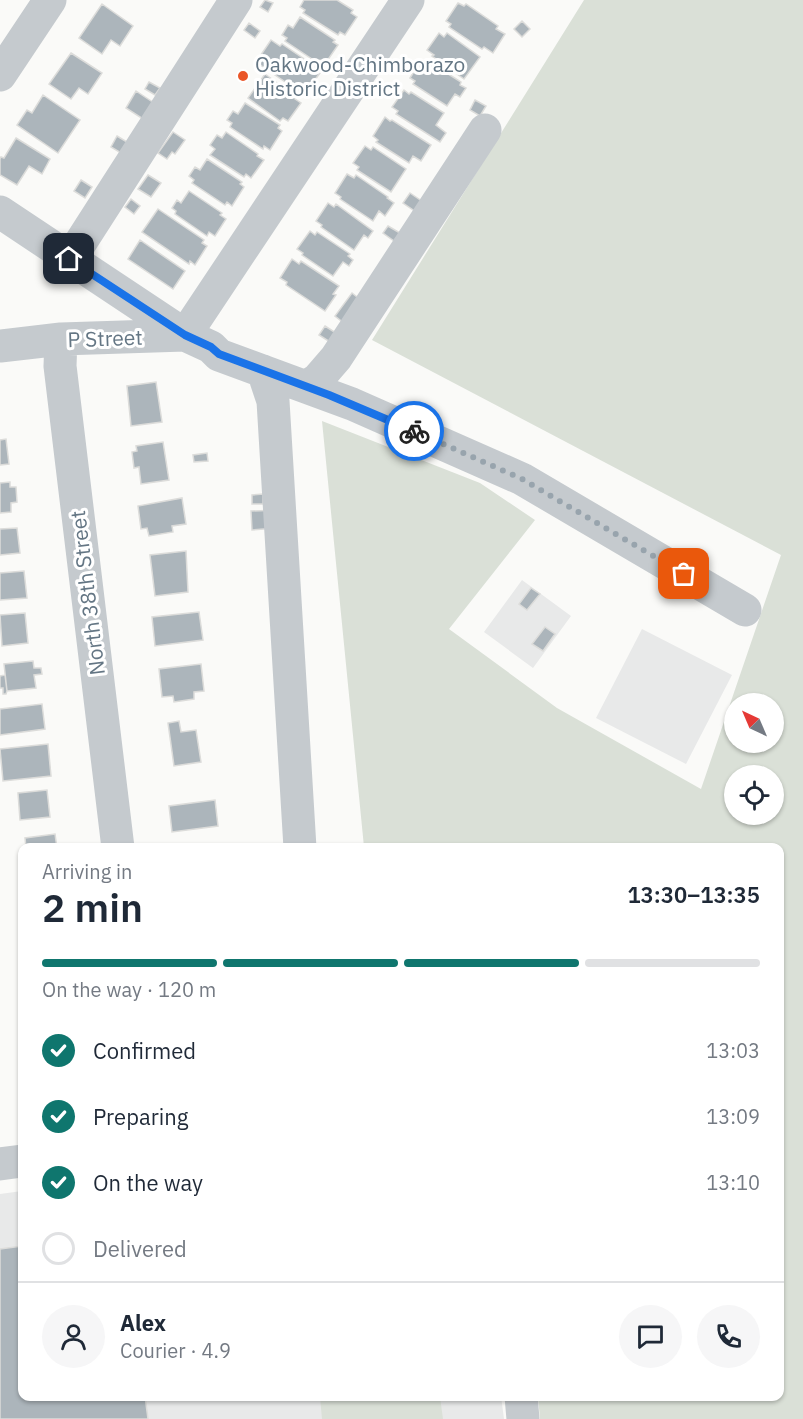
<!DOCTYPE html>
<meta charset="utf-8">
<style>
body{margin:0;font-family:"IBM Plex Sans",sans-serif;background:#f6f6f7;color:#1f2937;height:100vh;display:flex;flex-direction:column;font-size:22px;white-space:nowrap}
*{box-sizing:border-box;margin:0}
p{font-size:20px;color:#747a83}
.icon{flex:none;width:33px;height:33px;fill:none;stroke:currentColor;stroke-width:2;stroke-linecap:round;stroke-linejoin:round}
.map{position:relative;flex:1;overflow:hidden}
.details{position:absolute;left:18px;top:843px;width:766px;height:558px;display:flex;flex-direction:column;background:#fff;border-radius:12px;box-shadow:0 2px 4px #0004}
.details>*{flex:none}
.needle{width:39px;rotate:316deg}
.tools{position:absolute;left:724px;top:693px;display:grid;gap:12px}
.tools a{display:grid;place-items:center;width:60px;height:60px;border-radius:50%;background:#fff;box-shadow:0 2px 4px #0004;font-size:30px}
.pin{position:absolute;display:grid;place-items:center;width:51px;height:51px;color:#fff;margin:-26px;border-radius:12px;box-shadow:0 3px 9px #0006}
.courier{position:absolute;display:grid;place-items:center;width:60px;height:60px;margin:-30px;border:4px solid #1a73e8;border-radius:50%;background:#fff;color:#222;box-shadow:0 2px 8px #0007}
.summary em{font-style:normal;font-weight:600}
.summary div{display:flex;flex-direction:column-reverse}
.summary{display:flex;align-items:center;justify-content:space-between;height:102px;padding:0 24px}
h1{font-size:39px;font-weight:600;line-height:45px}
.bar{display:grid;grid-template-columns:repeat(4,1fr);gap:9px 6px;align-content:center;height:72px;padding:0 24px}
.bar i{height:8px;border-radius:4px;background:#e0e1e3}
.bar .active{background:#0f766e}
.bar p{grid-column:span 4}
.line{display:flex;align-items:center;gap:15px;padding:0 24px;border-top:2px solid #e0e1e3}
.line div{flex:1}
.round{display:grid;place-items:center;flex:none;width:63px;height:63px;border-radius:32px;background:#f6f6f7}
ol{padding:0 24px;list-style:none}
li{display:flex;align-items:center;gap:18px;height:66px}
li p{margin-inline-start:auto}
li .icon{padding:6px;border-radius:50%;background:#0f766e;color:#fff;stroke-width:4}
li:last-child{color:#747a83}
li i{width:33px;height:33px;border:3px solid #e0e1e3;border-radius:50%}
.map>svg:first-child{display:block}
.built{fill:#e8e9e9}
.green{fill:#dae0d7;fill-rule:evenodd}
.building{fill:#acb5bb;stroke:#dcdcda;stroke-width:1.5}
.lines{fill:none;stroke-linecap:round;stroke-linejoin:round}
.minor{stroke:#c5cace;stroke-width:33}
.done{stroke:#98a4ad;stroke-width:6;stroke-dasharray:0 10.8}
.route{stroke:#1a73e8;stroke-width:8}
.poi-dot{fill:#ea5628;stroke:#fff;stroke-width:2}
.labels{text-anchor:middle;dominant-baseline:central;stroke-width:6;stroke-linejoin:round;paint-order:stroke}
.poi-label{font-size:21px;fill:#647684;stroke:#fff;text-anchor:start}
.street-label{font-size:21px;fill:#647684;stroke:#fff}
</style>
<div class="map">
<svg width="803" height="1419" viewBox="0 0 803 1419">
<rect width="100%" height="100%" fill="#fafaf8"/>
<path class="built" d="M522 580 571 616 533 668 484 632Z
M642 629 732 675 686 764 596 718Z
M22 1191V1396H501L504 1419H0V1194Z"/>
<path class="green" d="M584 0H803V1419H540L538 1397 780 1396V848L364 847 322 421 480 483 535 520 449 629 557 708 701 789 781 555 372 340ZM735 704H774V742H735ZM735 776H774V814H735Z
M320 1397H440L443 1419H322Z"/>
<path class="building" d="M265 0 273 3 268 12 260 7Z
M304 0H337L353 10 351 13 357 17 345 35 340 32 338 35 303 13 305 10 300 7Z
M458 3 464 6 466 4 498 26 496 29 505 34 493 53 484 47 482 49 449 27 451 24 446 21Z
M102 4 133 26 120 46 111 40 102 54 79 38Z
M300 17 335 40 333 42 338 45 325 64 320 60 318 63 285 41 287 38 282 35 288 25 293 28Z
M522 21 530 29 522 37 514 29Z
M249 23 260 31 255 38 244 30Z
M439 33 444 37 447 33 480 57 464 79 432 56 434 55 427 50Z
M271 40 280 46 282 44 316 67 314 70 320 73 306 92 302 89 300 92 256 62Z
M71 53 102 73 88 94 79 88 71 99 49 84Z
M421 60 427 64 428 61 461 82 460 85 466 88 460 97 455 94 447 106 413 84 415 81 410 78Z
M265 74 297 97 295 99 301 103 288 121 283 118 280 121 248 98Z
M149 82 160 88 155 95 145 89Z
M404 90 409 94 411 92 444 113 436 125 446 133 440 142 396 114 398 111 392 107Z
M136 91 154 103 143 119 126 108Z
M43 95 80 120 58 153 17 125 27 110 32 113Z
M475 100 486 106 480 116 470 110Z
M245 103 280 125 278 128 282 131 270 150 264 146 263 149 230 127 232 123 227 120 233 111 238 114Z
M385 117 390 121 392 120 431 145 421 161 413 156 409 163 376 142 378 140 373 136Z
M173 132 185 140 175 154 172 152 167 159 158 153Z
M226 132 258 154 257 156 264 160 251 178 246 174 244 177 210 155 215 149 210 145 217 135 222 138Z
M117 136 127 142 121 153 111 147Z
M16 138 50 159 42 174 29 166 17 185 0 175V159L1 157 4 158Z
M365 146 371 150 373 147 406 169 391 192 357 170 359 167 353 163Z
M207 159 242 182 240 184 244 187 232 206 227 202 225 205 192 183 194 180 189 176 195 167 200 170Z
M347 174 354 178 356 175 388 197 387 198 394 203 385 216 379 211 373 221 340 199 341 197 335 193Z
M148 175 161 183 151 197 138 189Z
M81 180 92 187 85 198 74 191Z
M189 191 222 213 220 215 226 219 215 236 209 232 207 236 175 214 176 211 172 208 177 200 181 203Z
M410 193 426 204 419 214 403 203Z
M131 199 140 206 134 214 125 207Z
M328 203 334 207 336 204 373 231 368 238 364 235 354 250 321 227 322 225 316 221Z
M158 209 204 240 202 243 207 246 195 265 190 261 189 264 142 232Z
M388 226 400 233 394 241 383 233Z
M310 231 315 235 317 232 350 254 348 256 353 260 349 266 343 262 333 276 302 255 303 253 297 249Z
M140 240 185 271 173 289 128 259Z
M292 259 299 264 301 261 339 286 333 294 336 295 325 311 286 285 287 282 280 278Z
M352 293 362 301 345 324 335 316Z
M325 326 336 333 330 342 319 335Z
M156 382 162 422 131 426 127 386Z
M6 439 9 464 0 465V440Z
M163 442 169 480 141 484 139 467 134 468 132 452 137 451 136 446Z
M207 453 208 461 194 462 193 455Z
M10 482V487H16L17 502 11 503V512L0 513V483Z
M263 494V504H252V495Z
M182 498 186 524 172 526 173 532 149 536 147 528 141 529 138 506Z
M278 510 277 528 252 530 251 511Z
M17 528 20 553 0 555V529Z
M186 551 188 592 155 596 150 555Z
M24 571 27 598 0 600V573Z
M531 588 540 594 527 610 519 604Z
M199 612 203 640 155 646 152 617Z
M25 613 28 643 2 646 0 615Z
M545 627 555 634 543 651 532 644Z
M33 661 34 668H41L42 674 34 675 36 688 7 691 4 664Z
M201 664 204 691 194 692V699L174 702 173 696 162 697 159 669Z
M5 675 7 691 6 694H3V688H0V676Z
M42 704 45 729 0 735V709Z
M179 721 181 732 196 730 201 762 174 766 168 723Z
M48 744 51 776 3 781 0 749Z
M47 790 50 817 20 820 18 793Z
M215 800 218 826 172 832 169 806Z
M55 834 57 848H26L25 838Z
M22 1246V1396H145L148 1419H0V1249Z"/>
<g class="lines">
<path class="minor" d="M0 75 50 0
M0 212 185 335 408 0
M70 259 236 0
M61 339 60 366 118 848
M0 346 61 339 185 335 211 347 219 355 352 404 522 479 745 610
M263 371 273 401 300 848
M307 386 317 380 336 358 485 130
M0 1164 22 1161
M521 1396 523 1419"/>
</g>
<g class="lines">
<path class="done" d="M414 431 522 479 684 574"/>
<path class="route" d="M69 259 185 335 211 347 219 354 329 395 414 431"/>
</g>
<circle class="poi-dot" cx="243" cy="76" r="6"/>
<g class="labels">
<g class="poi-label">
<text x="255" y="64">Oakwood-Chimborazo<tspan x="255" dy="24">Historic District</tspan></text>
</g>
<g class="street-label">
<text transform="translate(105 338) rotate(-2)">P Street</text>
<text transform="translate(87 593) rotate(-97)">North 38th Street</text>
</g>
</g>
</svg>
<div class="tools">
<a><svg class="needle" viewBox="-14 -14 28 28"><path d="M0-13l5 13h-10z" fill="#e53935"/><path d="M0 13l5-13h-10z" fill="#747a83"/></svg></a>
<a><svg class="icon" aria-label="locate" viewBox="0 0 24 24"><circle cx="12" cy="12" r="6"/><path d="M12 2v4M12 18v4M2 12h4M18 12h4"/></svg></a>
</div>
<div class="pin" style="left:684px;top:574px;background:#ea580c"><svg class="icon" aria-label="bag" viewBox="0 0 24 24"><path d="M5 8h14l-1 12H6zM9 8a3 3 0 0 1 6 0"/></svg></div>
<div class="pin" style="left:69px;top:259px;background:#1f2937"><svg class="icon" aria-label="home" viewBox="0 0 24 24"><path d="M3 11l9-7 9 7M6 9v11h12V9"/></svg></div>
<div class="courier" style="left:414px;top:431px"><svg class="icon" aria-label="bike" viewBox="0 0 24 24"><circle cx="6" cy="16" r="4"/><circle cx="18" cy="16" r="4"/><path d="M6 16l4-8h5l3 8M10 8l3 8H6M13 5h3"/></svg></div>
<section class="details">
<div class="summary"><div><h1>2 min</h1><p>Arriving in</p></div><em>13:30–13:35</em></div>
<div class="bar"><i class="active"></i><i class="active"></i><i class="active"></i><i></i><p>On the way · 120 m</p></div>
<ol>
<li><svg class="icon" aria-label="check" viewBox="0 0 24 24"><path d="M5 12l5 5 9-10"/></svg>Confirmed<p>13:03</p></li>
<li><svg class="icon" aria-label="check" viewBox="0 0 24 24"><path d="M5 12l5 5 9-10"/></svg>Preparing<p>13:09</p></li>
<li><svg class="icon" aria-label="check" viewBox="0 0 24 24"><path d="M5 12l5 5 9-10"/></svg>On the way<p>13:10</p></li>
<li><i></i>Delivered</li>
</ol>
<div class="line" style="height:108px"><a class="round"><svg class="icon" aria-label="person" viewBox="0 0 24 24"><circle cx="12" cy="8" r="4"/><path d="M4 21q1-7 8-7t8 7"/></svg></a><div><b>Alex</b><p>Courier · 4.9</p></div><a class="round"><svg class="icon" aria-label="chat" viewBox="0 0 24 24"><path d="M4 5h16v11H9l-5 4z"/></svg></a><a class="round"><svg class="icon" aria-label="phone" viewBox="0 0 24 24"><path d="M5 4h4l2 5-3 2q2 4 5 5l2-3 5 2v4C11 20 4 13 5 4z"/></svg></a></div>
</section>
</div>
